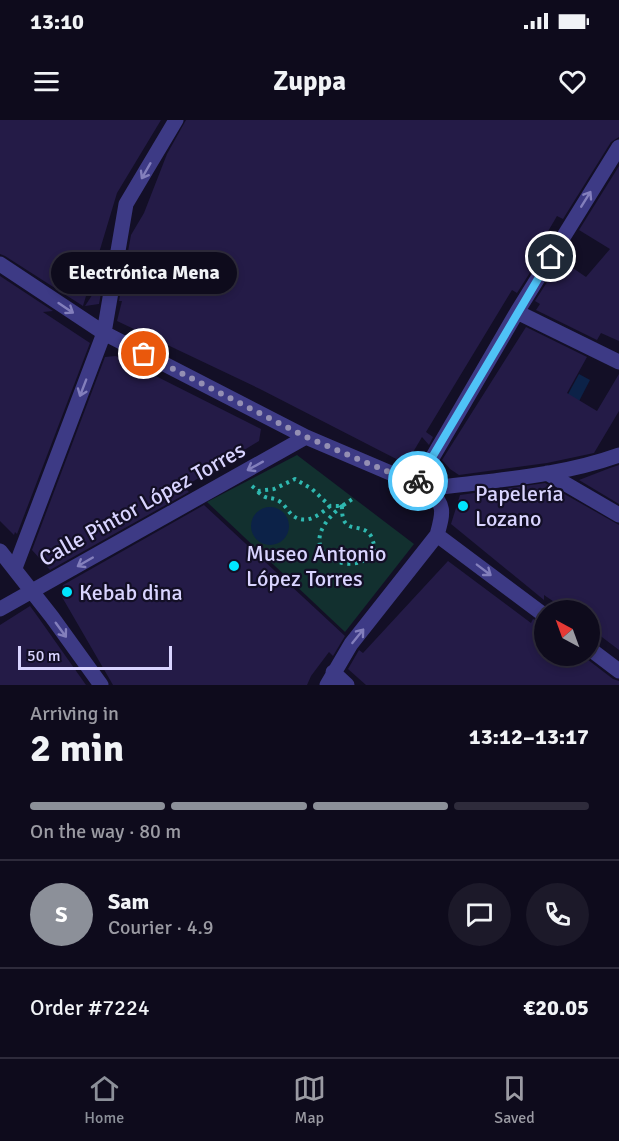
<!DOCTYPE html>
<meta charset="utf-8">
<style>
body{margin:0;font-family:Signika,sans-serif;background:#1c1929;color:#f1f3f6;height:100vh;display:flex;flex-direction:column;font-size:22px;white-space:nowrap}
*{box-sizing:border-box;margin:0}
p{font-size:20px;color:#9b9ba3}
.icon{flex:none;width:33px;height:33px;fill:none;stroke:currentColor;stroke-width:2;stroke-linecap:round;stroke-linejoin:round}
.map{position:relative;height:565px;overflow:hidden}
.sheet{display:flex;flex-direction:column;background:#0e0b1c;flex:1}
.sheet>*{flex:none}
.needle{width:39px;rotate:319deg}
.controls{position:absolute;left:534px;top:480px;display:grid;gap:12px}
.controls a{display:grid;place-items:center;width:66px;height:66px;border-radius:50%;background:#0e0b1c;box-shadow:0 3px 9px #0003,0 0 0 2px #2e2b3b;font-size:30px}
.scale{position:absolute;left:18px;bottom:15px;width:154px;box-sizing:border-box;padding-left:6px;border:3px solid #d9d4ff;border-top:0;font-size:16px;line-height:21px;white-space:nowrap;color:#d9d4ff;-webkit-text-stroke:4px #130f26;paint-order:stroke}
.pin{position:absolute;display:grid;place-items:center;width:51px;height:51px;color:#fff;margin:-26px;border:3px solid #fff;border-radius:50%;box-shadow:0 2px 6px #0007}
.courier{position:absolute;display:grid;place-items:center;width:60px;height:60px;margin:-30px;border:4px solid #4fc3f7;border-radius:50%;background:#fff;color:#222;box-shadow:0 2px 8px #0007}
.bubble{position:absolute;height:42px;border-radius:21px;background:#0e0b1c;box-shadow:0 3px 9px #0003,0 0 0 2px #2e2b3b;font-size:20px;font-weight:700;line-height:42px;text-align:center}
.summary em{font-style:normal;font-weight:700}
.summary div{display:flex;flex-direction:column-reverse}
.summary{display:flex;align-items:center;justify-content:space-between;height:102px;padding:0 30px}
h1{font-size:39px;font-weight:700;line-height:45px}
.bar{display:grid;grid-template-columns:repeat(4,1fr);gap:9px 6px;align-content:center;height:72px;padding:0 30px}
.bar i{height:8px;border-radius:4px;background:#2e2b3b}
.bar .selected{background:#8c9099}
.bar p{grid-column:span 4}
.line{display:flex;align-items:center;gap:15px;padding:0 30px;border-top:2px solid #2e2b3b}
.line div{flex:1}
.round{display:grid;place-items:center;flex:none;width:63px;height:63px;border-radius:32px;background:#1c1929}
.status{display:flex;justify-content:space-between;align-items:center;height:42px;padding:0 30px;background:#0e0b1c;direction:ltr}
.status svg{height:16px;fill:currentColor}
header{display:flex;justify-content:space-between;align-items:center;height:78px;padding:0 30px;background:#0e0b1c;font-size:27px;font-weight:700}
.menu{display:flex;justify-content:space-around;align-items:center;height:84px;border-top:2px solid #2e2b3b;background:#0e0b1c;font-size:16px;color:#9b9ba3}
.menu a{display:grid;justify-items:center;gap:3px}
.menu .selected{color:#8c9099}
.map>svg:first-child{display:block}
.green{fill:#12302f}
.water{fill:#0c2248}
.building{fill:#241b47}
.lines{fill:none;stroke-linecap:round;stroke-linejoin:round}
.path{stroke:#2fb8b0;stroke-width:4;stroke-dasharray:3 4.5;stroke-linecap:butt}
.minor{stroke:#3d3a85;stroke-width:15}
.oneway{stroke:#837fbc}
.done{stroke:#948fb3;stroke-width:6;stroke-dasharray:0 10.8}
.route{stroke:#4fc3f7;stroke-width:8}
.poi-dot{fill:#00e5ff;stroke:#130f26;stroke-width:2}
.labels{text-anchor:middle;dominant-baseline:central;stroke-width:4.5;stroke-linejoin:round;paint-order:stroke}
.poi-label{font-size:22px;fill:#d9d4ff;stroke:#130f26;text-anchor:start}
.street-label{font-size:22px;fill:#d9d4ff;stroke:#130f26}
</style>
<div class="status"><b>13:10</b><svg viewBox="0 0 49 12"><path d="M0 12V9h3v3zM5 12V6h3v6zM10 12V3h3v9zM15 12V0h3v12zM26 1h20v11H26zM47 4h2v5h-2z"/></svg></div>
<header><svg class="icon" aria-label="menu" viewBox="0 0 24 24"><path d="M4 6h16M4 12h16M4 18h16"/></svg>Zuppa<svg class="icon" aria-label="heart" viewBox="0 0 24 24"><path d="M12 20l-8-8c-3-5 5-10 8-4 3-6 11-1 8 4z"/></svg></header>
<div class="map">
<svg width="619" height="565" viewBox="0 0 619 565">
<rect width="100%" height="100%" fill="#130f26"/>
<path class="green" d="M297 335 414 424 345 512 207 382Z"/>
<path class="water" d="M579 254 590 260 577 285 566 278Z
M251 406a19 19 0 1 1 38 0a19 19 0 1 1-38 0Z"/>
<path class="building" d="M0 0H161L117 73 83 186 5 136 0 134Z
M186 0H619V17L611 22 563 99 557 96 540 125 545 129 517 173 512 170 426 312 433 317 429 325 422 317 406 344 260 269 117 201 122 181H119L131 115 144 93 167 34Z
M619 46V221L601 213 597 220 536 190 540 184 535 181 561 140 586 157 610 129 579 110Z
M0 156 53 191 43 192 90 223 17 414 15 412 14 415 0 401Z
M104 157 99 184 85 186Z
M526 207 587 237 567 273 597 291 619 254V291L594 333 547 343 459 355 450 349 442 340Z
M116 236 261 309 259 321 184 367 189 372 50 450 32 430 105 237Z
M619 345V384L579 360 610 348Z
M545 363 619 405V530L590 508V490H566L544 475V480L451 404 460 375Z
M204 385 345 516 333 536 329 532 311 556 307 565H113L62 477 63 465Z
M448 441 531 503 533 499 544 505V536H583L613 559 619 561V565H366L348 549 359 530 363 533Z
M30 486 38 497 86 565H0V505Z"/>
<g class="lines">
<path class="path" d="M252 366 258 371 274 369 295 359 312 369 330 386H342L354 378
M258 372C268 381 270 376 279 381 285 385 288 391 292 395 306 406 319 395 330 386
M342 386C341 419 363 399 372 418 373 422 374 423 374 427 367 463 279 437 342 386Z"/>
<path class="minor" d="M0 144 104 213 306 317 428 369C446 385 443 393 437 415L351 524 327 565
M517 192 619 242
M547 353 619 395
M417 364 517 192 619 27
M428 369C491 360 558 357 619 335
M437 415 544 495
M0 431 52 497 101 565
M15 448 104 213 126 84 176 0
M0 489 306 317
M590 529 619 551
M333 552 347 565"/>
</g>
<defs><path id="oneway-shaft" d="M-6 0H5M1.5-3L5.5 0L1.5 3" fill="none" stroke-width="1.6" stroke-linecap="round" stroke-linejoin="round" transform="scale(1.5)"/></defs>
<g class="oneway">
<use href="#oneway-shaft" transform="translate(146 51) rotate(120)"/>
<use href="#oneway-shaft" transform="translate(586 79) rotate(-58)"/>
<use href="#oneway-shaft" transform="translate(66 188) rotate(34)"/>
<use href="#oneway-shaft" transform="translate(83 268) rotate(111)"/>
<use href="#oneway-shaft" transform="translate(255 346) rotate(151)"/>
<use href="#oneway-shaft" transform="translate(85 442) rotate(150)"/>
<use href="#oneway-shaft" transform="translate(484 450) rotate(37)"/>
<use href="#oneway-shaft" transform="translate(61 510) rotate(54)"/>
<use href="#oneway-shaft" transform="translate(358 516) rotate(-51)"/>
</g>
<g class="lines">
<path class="done" d="M144 234 306 317 417 364 418 361"/>
<path class="route" d="M418 361 551 137"/>
</g>
<g class="poi-dot">
<circle cx="463" cy="386" r="6"/>
<circle cx="234" cy="446" r="6"/>
<circle cx="67" cy="472" r="6"/>
</g>
<g class="labels">
<g class="poi-label">
<text x="475" y="373">Papelería<tspan x="475" dy="25">Lozano</tspan></text>
<text x="246" y="433">Museo Antonio<tspan x="246" dy="25">López Torres</tspan></text>
<text x="79" y="472">Kebab dina</text>
</g>
<g class="street-label">
<text transform="translate(142 384) rotate(-29)">Calle Pintor López Torres</text>
</g>
</g>
</svg>
<div class="controls">
<a><svg class="needle" viewBox="-14 -14 28 28"><path d="M0-13l5 13h-10z" fill="#e53935"/><path d="M0 13l5-13h-10z" fill="#9b9ba3"/></svg></a>
</div>
<div class="scale">50 m</div>
<div class="pin" style="left:144px;top:234px;background:#ea580c"><svg class="icon" aria-label="bag" viewBox="0 0 24 24"><path d="M5 8h14l-1 12H6zM9 8a3 3 0 0 1 6 0"/></svg></div>
<div class="pin" style="left:551px;top:137px;background:#1f2937"><svg class="icon" aria-label="home" viewBox="0 0 24 24"><path d="M3 11l9-7 9 7M6 9v11h12V9"/></svg></div>
<div class="courier" style="left:418px;top:361px"><svg class="icon" aria-label="bike" viewBox="0 0 24 24"><circle cx="6" cy="16" r="4"/><circle cx="18" cy="16" r="4"/><path d="M6 16l4-8h5l3 8M10 8l3 8H6M13 5h3"/></svg></div>
<div class="bubble" style="left:51px;top:132px;width:186px">Electrónica Mena</div>
</div>
<section class="sheet">
<div class="summary"><div><h1>2 min</h1><p>Arriving in</p></div><em>13:12–13:17</em></div>
<div class="bar"><i class="selected"></i><i class="selected"></i><i class="selected"></i><i></i><p>On the way · 80 m</p></div>
<div class="line" style="height:108px"><b class="round" style="background:#8c9099;color:#fff">S</b><div><b>Sam</b><p>Courier · 4.9</p></div><a class="round"><svg class="icon" aria-label="chat" viewBox="0 0 24 24"><path d="M4 5h16v11H9l-5 4z"/></svg></a><a class="round"><svg class="icon" aria-label="phone" viewBox="0 0 24 24"><path d="M5 4h4l2 5-3 2q2 4 5 5l2-3 5 2v4C11 20 4 13 5 4z"/></svg></a></div>
<div class="line" style="height:78px"><div>Order #7224</div><b>€20.05</b></div>
</section>
<nav class="menu">
<a class="selected"><svg class="icon" aria-label="home" viewBox="0 0 24 24"><path d="M3 11l9-7 9 7M6 9v11h12V9"/></svg>Home</a>
<a><svg class="icon" aria-label="map" viewBox="0 0 24 24"><path d="M3 6l6-2 6 2 6-2v14l-6 2-6-2-6 2zM9 4v14M15 6v14"/></svg>Map</a>
<a><svg class="icon" aria-label="saved" viewBox="0 0 24 24"><path d="M7 4h10v16l-5-4-5 4z"/></svg>Saved</a>
</nav>
